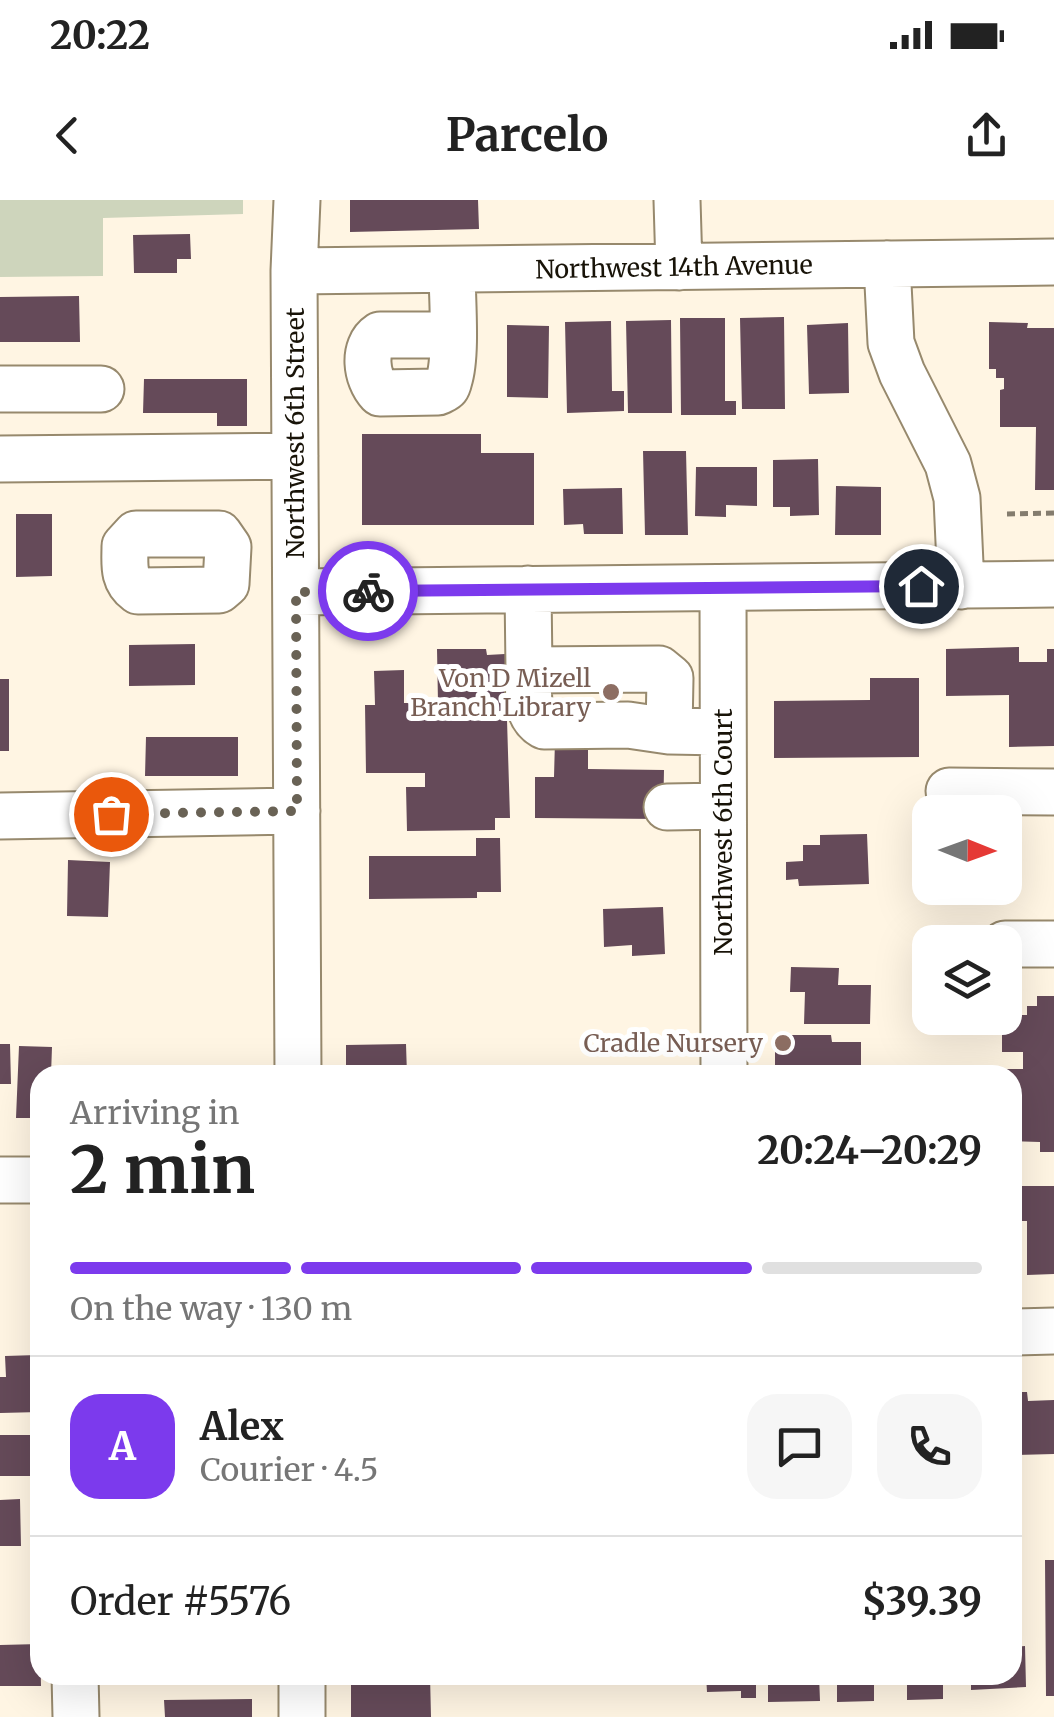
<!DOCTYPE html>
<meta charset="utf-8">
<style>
body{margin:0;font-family:Merriweather,serif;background:#f6f6f6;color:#222;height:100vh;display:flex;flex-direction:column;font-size:38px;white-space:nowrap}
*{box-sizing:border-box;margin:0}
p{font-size:32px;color:#767676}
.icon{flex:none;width:55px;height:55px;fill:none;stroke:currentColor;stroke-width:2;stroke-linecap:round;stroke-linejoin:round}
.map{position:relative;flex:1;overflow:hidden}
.sheet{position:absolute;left:30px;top:865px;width:992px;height:620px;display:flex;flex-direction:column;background:#fff;border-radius:30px;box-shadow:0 10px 40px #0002}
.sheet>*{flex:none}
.needle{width:65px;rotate:91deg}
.buttons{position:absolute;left:912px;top:595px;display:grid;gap:20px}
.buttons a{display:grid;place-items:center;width:110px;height:110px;border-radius:20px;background:#fff;box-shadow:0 10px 40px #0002;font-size:50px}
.pin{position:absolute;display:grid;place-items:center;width:85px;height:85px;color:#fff;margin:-42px;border:5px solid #fff;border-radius:50%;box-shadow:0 2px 10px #0007}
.courier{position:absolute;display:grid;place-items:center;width:100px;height:100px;margin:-50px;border:8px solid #7c3aed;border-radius:50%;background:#fff;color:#222;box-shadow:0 2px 12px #0007}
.overview em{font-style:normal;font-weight:700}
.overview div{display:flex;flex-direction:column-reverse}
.overview{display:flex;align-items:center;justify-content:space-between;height:170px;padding:0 40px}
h1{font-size:65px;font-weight:700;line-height:75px}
.bar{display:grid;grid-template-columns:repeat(4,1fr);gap:15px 10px;align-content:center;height:120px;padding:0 40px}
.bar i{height:12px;border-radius:8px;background:#e0e0e0}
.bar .selected{background:#7c3aed}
.bar p{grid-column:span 4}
.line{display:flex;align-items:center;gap:25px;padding:0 40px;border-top:2px solid #e0e0e0}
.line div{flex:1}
.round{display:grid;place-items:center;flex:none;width:105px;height:105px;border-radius:30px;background:#f6f6f6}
.status{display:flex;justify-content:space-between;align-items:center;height:70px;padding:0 50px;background:#fff;direction:ltr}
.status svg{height:28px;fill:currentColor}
header{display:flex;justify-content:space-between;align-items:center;height:130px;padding:0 40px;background:#fff;font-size:45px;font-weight:700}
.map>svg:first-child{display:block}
.green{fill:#ced5bc}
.building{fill:#654a59}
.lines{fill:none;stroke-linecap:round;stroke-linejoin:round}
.minor-casing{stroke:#97896d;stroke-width:49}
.path{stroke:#847c6e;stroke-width:5;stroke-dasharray:8 5;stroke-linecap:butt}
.minor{stroke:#fff;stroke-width:45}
.done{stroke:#696255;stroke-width:10;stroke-dasharray:0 18}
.route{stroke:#7c3aed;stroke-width:12}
.education-dot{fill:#8d6e63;stroke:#fff;stroke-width:4}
.labels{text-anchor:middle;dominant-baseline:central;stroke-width:10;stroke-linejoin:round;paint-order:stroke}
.street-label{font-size:25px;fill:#181308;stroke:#fff}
.education-label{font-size:25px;fill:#785e54;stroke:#fff;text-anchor:end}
</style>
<div class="status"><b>20:22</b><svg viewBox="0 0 49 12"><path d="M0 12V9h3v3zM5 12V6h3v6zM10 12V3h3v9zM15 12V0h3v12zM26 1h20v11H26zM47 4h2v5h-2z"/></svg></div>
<header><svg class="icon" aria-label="back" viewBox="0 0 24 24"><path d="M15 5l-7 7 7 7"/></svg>Parcelo<svg class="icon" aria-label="share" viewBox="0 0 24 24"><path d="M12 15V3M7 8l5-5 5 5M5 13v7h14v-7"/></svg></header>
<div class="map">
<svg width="1054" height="1517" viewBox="0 0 1054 1517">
<rect width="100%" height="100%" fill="#fff5e3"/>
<path class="green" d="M0 0H243V14L103 18V76L0 77Z"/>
<path class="building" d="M350 0H478L479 29 350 32Z
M190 34 191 59H177V73H134L133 35Z
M79 96 80 142H0V97Z
M784 117 785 209H742L740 118Z
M680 118H725V201H736V215H681Z
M671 120 672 213H628L626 121Z
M611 121 612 191H624V211L567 213 565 122Z
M989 122 1028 123 1027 128H1054V290H1035L1036 227H1000V190L1004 189V178H996V169H989Z
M848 123 849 193 809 194 807 125Z
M507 125 549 126 548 198 507 197Z
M144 179H247V226H217V213H143Z
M362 234H481V253H534V325H362Z
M643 251H686L688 335H645Z
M818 259 819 315 790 316V307H773V260Z
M696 267H757V306L726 305V317L695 316Z
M836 286 881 287V335H835Z
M622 288 623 334H584L583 324 564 325 563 289Z
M16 314H52V376L16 377Z
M195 444V485L129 486V445Z
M1019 447V462H1047V449H1054V546L1009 547V495L946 496V449Z
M437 449H486L487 455 505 454 510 618H495V630L407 631 406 587H425V573H366L365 505H375L374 471 404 470V503H438Z
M870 478H919V557L774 558V501L870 500Z
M0 479H9V551H0Z
M146 537H238V576H145Z
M555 540H588V569L664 570 663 619 535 618V577H554Z
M867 634 869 684 799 686 798 679 786 680V662L803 661V645H820V635Z
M476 638H500L501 692H477V698L369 699V656H476Z
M68 660 110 662 108 717 67 716Z
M663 707 665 754 632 756V745L604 747 603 709Z
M791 767 839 768 838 785H871L870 824H804L805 792H790Z
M1037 796H1054V952H1040V942L1012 941V875H1003V869H1023V852H1002V818L1005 815H1027V806H1037Z
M775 835H831L832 842H861V875H775Z
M0 844H10L11 884H0Z
M406 844 407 875H346V845Z
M19 846 52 847 51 875H40V918H16Z
M1012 986H1054V1074L1027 1075V1021H1012Z
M37 1155 40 1212 0 1213V1177H6L5 1156Z
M1012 1192H1027L1028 1201 1054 1200V1254L1012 1255Z
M0 1235H40V1276H0Z
M20 1299 21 1346H0V1300Z
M1045 1360H1054V1496H1046Z
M40 1444 41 1486H0V1445Z
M1025 1446 1026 1487 971 1490V1475H1012V1447Z
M351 1475H430L431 1517H351Z
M577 1475H617V1484L577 1485Z
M641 1475H679V1483L641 1484Z
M706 1475H756V1498H741V1491L707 1492Z
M768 1475H819L820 1501 768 1502Z
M837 1475H874V1501L837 1502Z
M907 1475H943V1499L907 1500Z
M252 1499V1517H165L164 1500Z"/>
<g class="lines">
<defs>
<path id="minor" d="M297 0 294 71 298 875
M677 0 679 67
M887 64 891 143 902 173 948 264 957 298 961 386
M294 71 1054 62
M452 135H380C362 147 366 178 380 193L438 192C446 188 447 189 449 180 457 155 452 98 452 70
M0 189H101
M0 259 295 256
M136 334H219L228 347 226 384 219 390 138 391C122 379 125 364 125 346Z
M723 388 724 875
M528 389 529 470 659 469 670 478 669 531 723 532
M296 392 1054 384
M529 470C529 492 524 514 544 526L628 525 669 531
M949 591 1054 592
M667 607 723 606
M0 616 297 611
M1005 744H1054
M0 980H40
M1012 1132 1054 1131
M75 1475 76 1517
M302 1475V1517"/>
</defs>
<use href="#minor" class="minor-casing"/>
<path class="path" d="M1007 314 1054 313"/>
<use href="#minor" class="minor"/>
</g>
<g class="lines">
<path class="done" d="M111 614 297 611 296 392 368 391"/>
<path class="route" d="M368 391 921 386"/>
</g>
<g class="education-dot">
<circle cx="611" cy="492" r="10"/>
<circle cx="783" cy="843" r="10"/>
</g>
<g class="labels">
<g class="street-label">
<text transform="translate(674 67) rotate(-1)">Northwest 14th Avenue</text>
<text transform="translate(295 233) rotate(-90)">Northwest 6th Street</text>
<text transform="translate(723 632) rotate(-90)">Northwest 6th Court</text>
</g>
<g class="education-label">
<text x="591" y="478">Von D Mizell<tspan x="591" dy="29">Branch Library</tspan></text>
<text x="763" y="843">Cradle Nursery</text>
</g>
</g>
</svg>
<div class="buttons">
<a><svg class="needle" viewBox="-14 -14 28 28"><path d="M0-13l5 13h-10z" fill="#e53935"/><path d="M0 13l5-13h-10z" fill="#767676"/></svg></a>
<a><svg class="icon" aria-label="layers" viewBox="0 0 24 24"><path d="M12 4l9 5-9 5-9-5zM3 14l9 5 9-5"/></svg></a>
</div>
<div class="pin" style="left:111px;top:614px;background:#ea580c"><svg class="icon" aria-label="bag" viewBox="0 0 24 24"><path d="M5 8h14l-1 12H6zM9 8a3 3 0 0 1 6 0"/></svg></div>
<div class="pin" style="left:921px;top:386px;background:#1f2937"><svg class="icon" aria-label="home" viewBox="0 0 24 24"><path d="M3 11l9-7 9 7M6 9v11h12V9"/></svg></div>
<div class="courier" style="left:368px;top:391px"><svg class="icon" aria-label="bike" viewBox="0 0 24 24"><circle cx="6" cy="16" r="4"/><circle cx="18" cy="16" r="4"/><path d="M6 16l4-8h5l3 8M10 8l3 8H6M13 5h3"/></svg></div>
<section class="sheet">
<div class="overview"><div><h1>2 min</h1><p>Arriving in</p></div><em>20:24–20:29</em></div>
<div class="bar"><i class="selected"></i><i class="selected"></i><i class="selected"></i><i></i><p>On the way · 130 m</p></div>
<div class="line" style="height:180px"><b class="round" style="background:#7c3aed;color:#fff">A</b><div><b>Alex</b><p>Courier · 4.5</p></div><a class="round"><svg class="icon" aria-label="chat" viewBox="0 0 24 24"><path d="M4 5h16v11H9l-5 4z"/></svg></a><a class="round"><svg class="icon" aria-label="phone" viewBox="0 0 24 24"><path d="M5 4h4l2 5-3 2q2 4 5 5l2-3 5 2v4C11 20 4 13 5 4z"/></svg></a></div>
<div class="line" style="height:130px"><div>Order #5576</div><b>$39.39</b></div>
</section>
</div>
